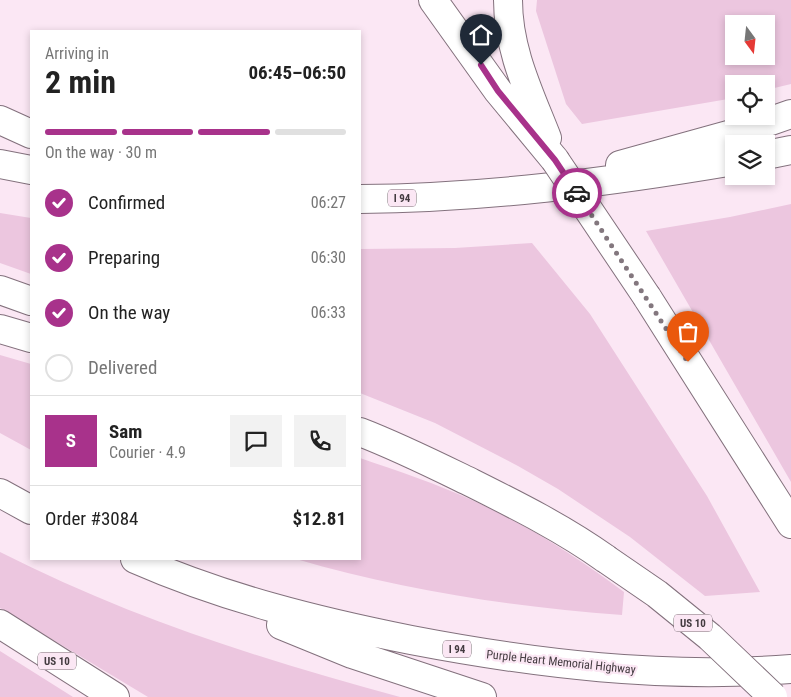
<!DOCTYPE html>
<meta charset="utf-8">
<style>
body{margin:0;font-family:"Roboto Condensed",sans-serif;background:#f2f2f2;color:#222;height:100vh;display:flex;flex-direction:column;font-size:19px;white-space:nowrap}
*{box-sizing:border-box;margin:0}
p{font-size:16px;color:#767676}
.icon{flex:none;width:28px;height:28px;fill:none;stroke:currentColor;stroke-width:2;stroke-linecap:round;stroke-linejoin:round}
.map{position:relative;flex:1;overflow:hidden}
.panel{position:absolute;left:30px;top:30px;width:331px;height:530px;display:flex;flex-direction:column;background:#fff;border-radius:0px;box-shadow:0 2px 8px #0003}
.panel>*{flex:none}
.needle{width:32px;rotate:165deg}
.controls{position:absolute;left:725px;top:15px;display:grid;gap:10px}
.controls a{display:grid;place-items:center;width:50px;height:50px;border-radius:0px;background:#fff;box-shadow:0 2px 8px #0003;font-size:25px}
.pin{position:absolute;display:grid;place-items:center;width:42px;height:42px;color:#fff;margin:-51px -21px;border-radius:50% 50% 50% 0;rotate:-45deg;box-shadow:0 0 5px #0007}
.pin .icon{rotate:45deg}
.courier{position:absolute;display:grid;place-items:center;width:50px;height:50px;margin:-25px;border:4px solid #a8328b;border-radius:50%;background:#fff;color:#222;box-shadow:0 1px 6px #0007}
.head em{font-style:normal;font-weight:700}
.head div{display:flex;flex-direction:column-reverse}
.head{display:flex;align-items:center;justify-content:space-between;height:85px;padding:0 15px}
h1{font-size:32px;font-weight:700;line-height:38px}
.bar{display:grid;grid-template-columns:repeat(4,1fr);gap:8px 5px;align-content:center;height:60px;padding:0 15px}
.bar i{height:6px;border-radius:4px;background:#e0e0e0}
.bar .selected{background:#a8328b}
.bar p{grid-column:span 4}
.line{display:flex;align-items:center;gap:12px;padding:0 15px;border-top:1px solid #e0e0e0}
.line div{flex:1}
.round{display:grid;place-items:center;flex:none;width:52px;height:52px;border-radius:0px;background:#f2f2f2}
ol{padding:0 15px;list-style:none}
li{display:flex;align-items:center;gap:15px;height:55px}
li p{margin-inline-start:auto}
li .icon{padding:5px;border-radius:50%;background:#a8328b;color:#fff;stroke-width:4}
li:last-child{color:#767676}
li i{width:28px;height:28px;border:2px solid #e0e0e0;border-radius:50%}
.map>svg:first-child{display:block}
.green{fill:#ecc6df;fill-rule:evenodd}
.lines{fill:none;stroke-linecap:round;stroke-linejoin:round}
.highway-casing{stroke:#83717d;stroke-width:30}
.highway{stroke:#fff;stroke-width:28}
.highway-bridge-casing{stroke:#83717d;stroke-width:30;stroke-linecap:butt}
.highway-bridge{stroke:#fff;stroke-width:28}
.done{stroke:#83777e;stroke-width:5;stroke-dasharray:0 9}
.route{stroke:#a8328b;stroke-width:6}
.labels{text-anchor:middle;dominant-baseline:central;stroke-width:4.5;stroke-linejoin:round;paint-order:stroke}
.shield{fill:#fbe7f4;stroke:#7a6e75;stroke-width:1}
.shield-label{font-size:11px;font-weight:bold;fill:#423a3f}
.street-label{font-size:12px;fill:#423a3f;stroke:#fbe7f4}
</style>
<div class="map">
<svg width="791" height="697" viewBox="0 0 791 697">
<rect width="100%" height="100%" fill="#fbe7f4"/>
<path class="green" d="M537 0H791V84L766 90V84H734V98L582 124 566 104 536 11ZM734 24H766V56H734Z
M791 204V482L646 231 730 217Z
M0 213 31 218V274L0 263Z
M532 243 590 314 707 496 760 592 705 596 630 537 558 489 518 466 435 423 360 393V249L455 248Z
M0 355 31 364V450L0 433Z
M360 458C398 471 437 484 474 501 528 525 577 557 624 592L622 615C512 607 402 590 296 559H360Z
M0 552C130 618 260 659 400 697H148L0 608Z
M0 651 73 697H0Z"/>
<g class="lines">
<defs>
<path id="highway" d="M433 0 498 91 555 160
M508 0C508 50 529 92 547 138
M0 120 31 134
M766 155 791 150
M0 164 31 170
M620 165 739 132 791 114
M360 199C485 198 610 182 734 161
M0 290 31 301
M647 297 791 524
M0 329 31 338
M360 432C399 447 435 465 472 483 518 506 564 529 606 559
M0 493 31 510
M135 559C224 598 316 621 411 640 536 664 663 679 791 669
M0 624 115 697
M281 625 352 654 482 697"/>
</defs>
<use href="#highway" class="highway-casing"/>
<use href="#highway" class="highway"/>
<defs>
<path id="highway-bridge" d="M555 160 647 297
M606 559 657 594 710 637 773 697"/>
</defs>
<use href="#highway-bridge" class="highway-bridge-casing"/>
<use href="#highway-bridge" class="highway-bridge"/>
</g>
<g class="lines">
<path class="done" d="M577 193 688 362"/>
<path class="route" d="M481 65 498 91 555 160 577 193"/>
</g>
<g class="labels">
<g class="shield">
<rect x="388" y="189.5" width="28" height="17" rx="4"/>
<rect x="674" y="614.5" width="38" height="17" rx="4"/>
<rect x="443" y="640.5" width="28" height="17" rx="4"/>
<rect x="38" y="652.5" width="38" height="17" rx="4"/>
</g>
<g class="shield-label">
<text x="402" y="198">I 94</text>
<text x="693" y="623">US 10</text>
<text x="457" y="649">I 94</text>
<text x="57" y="661">US 10</text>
</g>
<g class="street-label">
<text transform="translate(561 662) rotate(6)">Purple Heart Memorial Highway</text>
</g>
</g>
</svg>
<div class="controls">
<a><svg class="needle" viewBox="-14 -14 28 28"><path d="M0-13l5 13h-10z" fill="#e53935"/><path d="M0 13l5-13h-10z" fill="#767676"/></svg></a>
<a><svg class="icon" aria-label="locate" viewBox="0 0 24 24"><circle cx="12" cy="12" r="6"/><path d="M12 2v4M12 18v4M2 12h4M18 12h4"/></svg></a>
<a><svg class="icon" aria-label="layers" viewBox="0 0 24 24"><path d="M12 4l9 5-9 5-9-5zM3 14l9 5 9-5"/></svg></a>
</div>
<div class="pin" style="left:688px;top:362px;background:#ea580c"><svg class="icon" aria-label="bag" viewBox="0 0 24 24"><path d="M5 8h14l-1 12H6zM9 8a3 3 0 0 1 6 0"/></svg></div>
<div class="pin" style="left:481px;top:65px;background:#1f2937"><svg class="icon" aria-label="home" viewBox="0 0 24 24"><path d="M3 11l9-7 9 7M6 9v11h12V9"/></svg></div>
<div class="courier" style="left:577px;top:193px"><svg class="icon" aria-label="car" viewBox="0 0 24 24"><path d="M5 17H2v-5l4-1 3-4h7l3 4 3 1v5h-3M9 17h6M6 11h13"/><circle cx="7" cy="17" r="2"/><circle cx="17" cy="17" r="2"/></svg></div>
<section class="panel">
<div class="head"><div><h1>2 min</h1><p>Arriving in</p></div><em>06:45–06:50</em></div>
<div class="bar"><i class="selected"></i><i class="selected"></i><i class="selected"></i><i></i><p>On the way · 30 m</p></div>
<ol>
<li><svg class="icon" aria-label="check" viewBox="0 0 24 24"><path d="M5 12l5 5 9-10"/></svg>Confirmed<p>06:27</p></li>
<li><svg class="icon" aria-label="check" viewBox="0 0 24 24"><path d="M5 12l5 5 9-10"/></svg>Preparing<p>06:30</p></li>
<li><svg class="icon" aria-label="check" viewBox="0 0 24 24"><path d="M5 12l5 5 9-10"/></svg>On the way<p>06:33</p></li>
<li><i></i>Delivered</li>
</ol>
<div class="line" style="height:90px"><b class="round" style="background:#a8328b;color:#fff">S</b><div><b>Sam</b><p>Courier · 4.9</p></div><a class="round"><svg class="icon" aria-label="chat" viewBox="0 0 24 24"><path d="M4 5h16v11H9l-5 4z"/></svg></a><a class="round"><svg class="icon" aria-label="phone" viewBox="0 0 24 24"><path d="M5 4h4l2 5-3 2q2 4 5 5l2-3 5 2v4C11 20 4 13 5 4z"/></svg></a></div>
<div class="line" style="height:65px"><div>Order #3084</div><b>$12.81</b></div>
</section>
</div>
